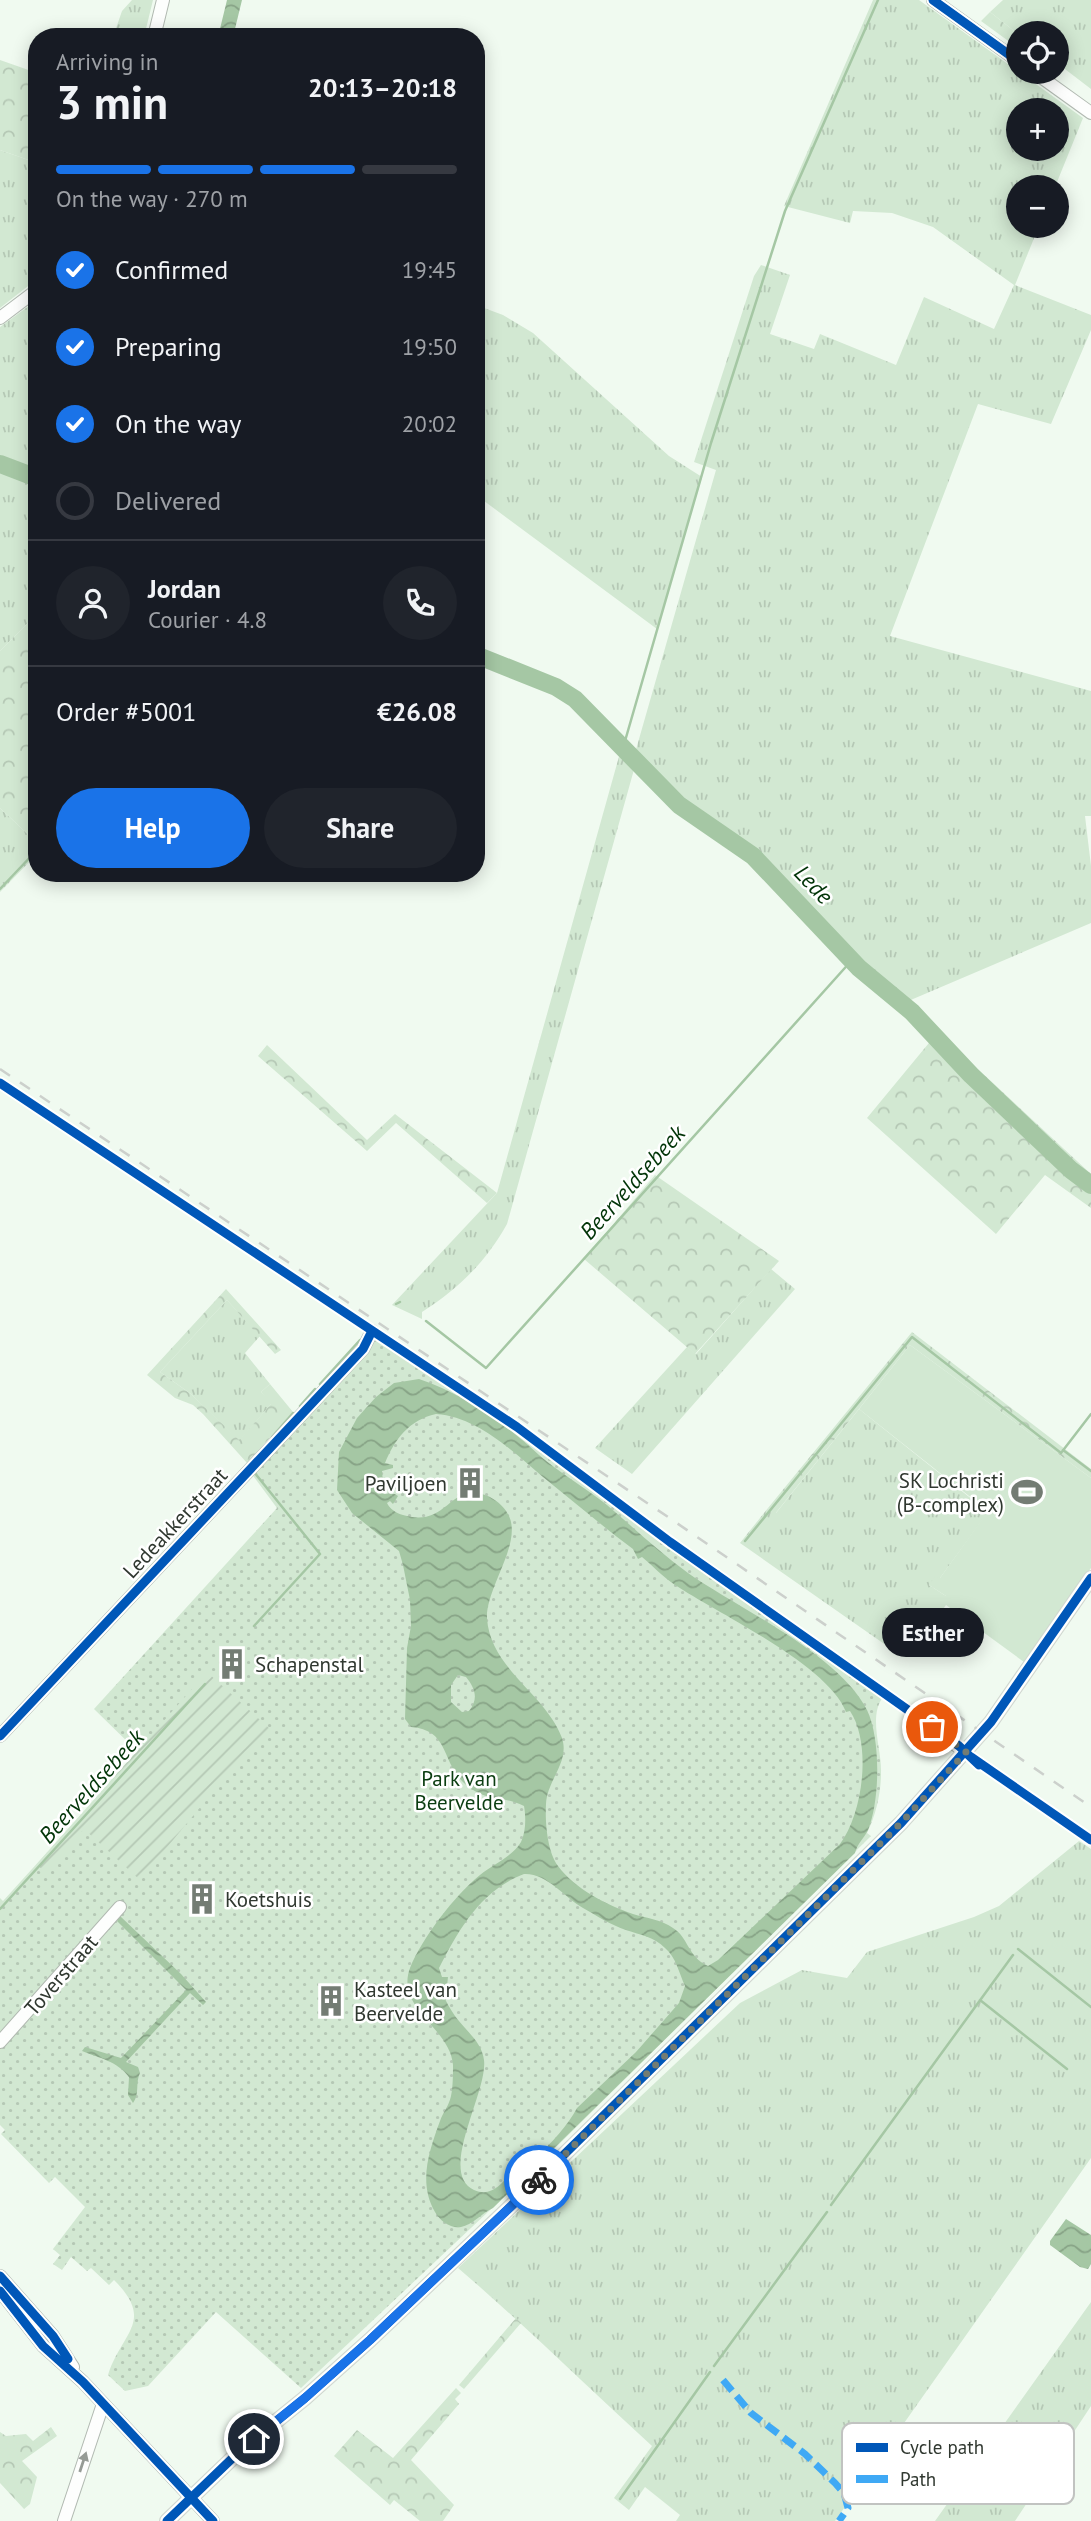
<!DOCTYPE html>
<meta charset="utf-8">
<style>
body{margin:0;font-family:"PT Sans",sans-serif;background:#20242c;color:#f1f3f6;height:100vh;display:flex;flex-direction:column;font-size:26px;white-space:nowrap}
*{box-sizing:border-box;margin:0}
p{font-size:23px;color:#9ea1a6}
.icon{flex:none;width:38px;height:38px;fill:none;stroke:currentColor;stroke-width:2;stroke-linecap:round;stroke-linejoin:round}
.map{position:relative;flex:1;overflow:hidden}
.panel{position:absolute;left:28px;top:28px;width:457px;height:854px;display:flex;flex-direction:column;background:#171b24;border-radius:28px;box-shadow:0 4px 18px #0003}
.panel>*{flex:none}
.buttons{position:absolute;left:1006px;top:21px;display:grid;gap:14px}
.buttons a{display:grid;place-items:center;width:63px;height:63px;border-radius:50%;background:#171b24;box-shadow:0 4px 18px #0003;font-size:35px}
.pin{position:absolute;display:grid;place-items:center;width:60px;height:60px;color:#fff;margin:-30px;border:4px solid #fff;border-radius:50%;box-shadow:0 2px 7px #0007}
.courier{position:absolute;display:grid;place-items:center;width:70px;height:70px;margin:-35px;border:5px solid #1a73e8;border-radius:50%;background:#fff;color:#222;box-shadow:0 2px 9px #0007}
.bubble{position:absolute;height:49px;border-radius:24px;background:#171b24;box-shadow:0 4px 18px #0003;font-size:23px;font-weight:600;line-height:49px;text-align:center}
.summary em{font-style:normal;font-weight:600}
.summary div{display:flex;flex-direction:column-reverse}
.summary{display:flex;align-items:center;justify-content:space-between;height:119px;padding:0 28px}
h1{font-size:46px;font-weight:600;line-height:52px}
.bar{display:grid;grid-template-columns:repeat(4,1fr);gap:10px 7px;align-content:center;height:84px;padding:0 28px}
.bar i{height:9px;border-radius:5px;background:#363941}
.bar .active{background:#1a73e8}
.bar p{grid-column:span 4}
.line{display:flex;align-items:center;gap:18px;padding:0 28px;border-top:2px solid #363941}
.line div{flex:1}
.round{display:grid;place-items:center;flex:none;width:74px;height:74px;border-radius:37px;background:#20242c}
ol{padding:0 28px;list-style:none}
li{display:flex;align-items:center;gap:21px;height:77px}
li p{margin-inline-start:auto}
li .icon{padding:7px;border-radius:50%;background:#1a73e8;color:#fff;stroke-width:4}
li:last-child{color:#9ea1a6}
li i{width:38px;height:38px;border:4px solid #363941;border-radius:50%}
.cta{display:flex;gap:14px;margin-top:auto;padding:14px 28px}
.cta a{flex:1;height:80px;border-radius:42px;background:#1a73e8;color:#fff;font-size:28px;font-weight:600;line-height:80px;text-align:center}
.cta a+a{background:#20242c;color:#f1f3f6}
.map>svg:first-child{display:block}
.grass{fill:url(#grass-tufts);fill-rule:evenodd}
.forest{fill:url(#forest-crowns)}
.park{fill:url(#park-dots)}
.garden{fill:url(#garden-furrows)}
.pitch{fill:#d2e8d2}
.water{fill:url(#water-waves);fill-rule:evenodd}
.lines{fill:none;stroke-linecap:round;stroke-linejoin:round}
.stream{stroke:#a5c7a4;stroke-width:2.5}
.river{stroke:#a5c7a4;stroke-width:18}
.minor-casing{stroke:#b1b9b1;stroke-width:14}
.major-casing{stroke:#d0d6d0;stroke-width:16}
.minor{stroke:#fdfefd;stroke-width:12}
.major{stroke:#edf5ed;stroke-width:14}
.rail{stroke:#ccd0cc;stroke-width:2.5;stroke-dasharray:12 12;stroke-linecap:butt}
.quiet{stroke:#3fa9f5;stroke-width:7;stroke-dasharray:14 7;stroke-linecap:butt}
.cycleway-casing{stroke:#fff;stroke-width:13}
.cycleway{stroke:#0057b8;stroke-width:9}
.oneway{fill:#969b96}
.done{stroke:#737c73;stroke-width:7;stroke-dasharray:0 12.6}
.route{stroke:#1a73e8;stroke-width:9}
.labels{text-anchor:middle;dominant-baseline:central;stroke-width:5;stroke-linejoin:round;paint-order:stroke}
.poi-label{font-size:21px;fill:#303830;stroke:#fff;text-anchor:start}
.street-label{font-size:21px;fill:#303830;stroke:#fff}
.park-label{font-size:21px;fill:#0b3d11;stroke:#fff}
.water-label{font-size:23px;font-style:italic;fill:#013407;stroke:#fff}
.key{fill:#fff;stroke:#c1c3c1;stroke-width:2}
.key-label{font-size:19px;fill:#303830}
</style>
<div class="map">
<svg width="1091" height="2521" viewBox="0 0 1091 2521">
<defs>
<pattern id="grass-tufts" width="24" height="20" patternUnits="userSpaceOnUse" patternTransform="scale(1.75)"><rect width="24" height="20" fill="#d2e8d2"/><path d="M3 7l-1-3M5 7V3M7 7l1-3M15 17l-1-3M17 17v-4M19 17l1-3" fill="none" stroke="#b5c8b5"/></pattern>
<pattern id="forest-crowns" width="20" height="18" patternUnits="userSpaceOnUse" patternTransform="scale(1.75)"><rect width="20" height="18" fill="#d2e8d2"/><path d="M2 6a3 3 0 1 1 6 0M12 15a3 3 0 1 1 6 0" fill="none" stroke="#b5c8b5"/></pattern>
<pattern id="park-dots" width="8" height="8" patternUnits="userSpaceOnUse" patternTransform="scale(1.75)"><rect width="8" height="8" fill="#d2e8d2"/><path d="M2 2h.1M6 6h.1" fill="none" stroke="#b5c8b5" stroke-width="1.8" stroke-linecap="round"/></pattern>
<pattern id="garden-furrows" width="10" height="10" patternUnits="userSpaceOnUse" patternTransform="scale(1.75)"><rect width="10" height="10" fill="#d2e8d2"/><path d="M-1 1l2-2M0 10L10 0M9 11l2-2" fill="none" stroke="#b5c8b5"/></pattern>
<pattern id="water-waves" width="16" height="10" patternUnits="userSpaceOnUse" patternTransform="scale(1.75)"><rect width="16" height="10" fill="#a5c7a4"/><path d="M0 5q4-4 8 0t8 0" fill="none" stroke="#87a386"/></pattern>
</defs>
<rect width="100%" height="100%" fill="#f0faf0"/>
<path class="grass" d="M132 0H153L144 37H113L122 11Z
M873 0H919L1083 118 1055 187H1018V226H1039L1015 285 1091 315V330L1051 424 978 404 890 636 1091 691V816H1085L1091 866V923L906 1002 824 922 777 872 749 847 680 799 635 753 716 470 694 462 754 276 761 265 790 275 770 334 814 349 820 334 896 365 924 297 994 329 1014 285 933 227 892 213 853 211 850 223 784 206ZM1018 110H1057V149H1018Z
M1003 0H1091V89L1057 63V33L1018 34 990 12Z
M0 150 37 163V279L0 308Z
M37 300V475L0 460V327Z
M476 305 503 315 533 333 669 456 702 477 657 629 476 495Z
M0 471 37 485V614L0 651Z
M620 753 635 766 507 1224C486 1262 458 1289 422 1312V1319L392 1305 497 1193Z
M0 808 37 843V854L0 892Z
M771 1269 795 1289 632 1474 595 1448 687 1347 696 1354Z
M227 1300 260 1336 245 1353 270 1384 261 1392 272 1403 239 1441 191 1394 160 1372Z
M859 1409 988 1512 940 1578 929 1585 946 1596V1605L910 1657 890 1648 740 1543 768 1508 776 1513Z
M1079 1841 1091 1849V2158L835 2521H676L680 2515 645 2487 629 2510 614 2498 652 2446C587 2387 525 2325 458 2268L740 2003 802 1970 847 1978 867 1952 974 1917 999 1906Z
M1091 2302V2406L1015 2521H935Z"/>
<path class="forest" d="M990 12 1018 34V48L981 21Z
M0 60 37 73V163L0 150Z
M37 614V843L0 808V651Z
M938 1032 1091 1174V1208L1045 1175 996 1234 867 1118Z
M267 1045 367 1140 395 1114 497 1193 487 1203 396 1123 367 1151 258 1056Z
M655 1175 779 1261 695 1354 584 1259Z
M226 1289 281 1350 275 1354 227 1300 160 1372 191 1394 239 1440 271 1404 261 1392 270 1384 293 1412 247 1463 203 1414 193 1405 175 1398 147 1375Z
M912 1332 1091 1469V1478L910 1345 775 1514 768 1508Z
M516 2318 521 2323 464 2389 459 2385Z
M456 2388 461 2393 455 2399 459 2404 411 2460 454 2505 443 2521H420L394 2500 390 2505 334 2456 357 2430 393 2458Z
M51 2427 57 2436 22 2461 37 2477 30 2504 24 2509 0 2483V2432L6 2436 26 2434 33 2441Z"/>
<path class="park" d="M377 1338 515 1430 719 1582 883 1697C868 1717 882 1749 881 1773 881 1793 876 1815 867 1833L871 1836 540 2163 301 2388 216 2312 148 2386 125 2391 108 2375C121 2333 156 2322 114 2280L109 2285 91 2268 87 2271 71 2257 62 2270 53 2264 60 2255 53 2249 85 2207 55 2177 49 2183 1 2134 5 2130 0 2125V1898L3 1901 138 1752 94 1709 277 1508 251 1473Z"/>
<path class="garden" d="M207 1672 270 1729 202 1805 140 1880 84 1829 47 1872 36 1865Z"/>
<path class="pitch" d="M910 1345 1091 1478V1568L1024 1662 946 1605V1596L929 1585 935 1576 940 1578 988 1511 859 1409Z"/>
<path class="water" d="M227 0H242L233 37H218Z
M419 1379C462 1393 506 1424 539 1455 558 1472 586 1488 607 1505 634 1528 659 1552 688 1573 739 1609 839 1654 867 1710 881 1739 880 1801 868 1830 864 1839 858 1842 855 1853L493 2208C482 2213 472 2225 461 2227 451 2229 440 2221 435 2212 418 2183 429 2151 440 2121 443 2112 449 2106 451 2096 453 2087 453 2074 453 2065 450 2027 395 2009 410 1968 422 1938 455 1895 480 1875 493 1864 512 1857 521 1842 526 1832 526 1817 524 1806 500 1794 488 1804 464 1783 441 1762 450 1730 411 1727L405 1719 407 1648 411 1626 410 1600 403 1565 399 1551 352 1513 337 1490 339 1452 357 1418 376 1397 394 1383ZM436 1414C478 1417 512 1451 543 1477 573 1501 602 1526 633 1549L638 1559 642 1557C653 1566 663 1577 675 1585 719 1614 828 1665 846 1712L850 1711C872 1744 863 1813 840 1844L718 1960 708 1966C687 1956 689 1938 673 1928 662 1920 646 1918 633 1914 607 1905 575 1889 558 1866 547 1851 545 1821 546 1804 547 1780 570 1762 562 1738 546 1694 490 1669 487 1618 486 1588 522 1544 509 1516 501 1499 478 1487 460 1496 451 1501 443 1510 434 1514 424 1519 413 1518 403 1515 396 1513 390 1509 387 1503L390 1501 393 1504 398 1496 395 1494H384L382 1471 393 1468V1465L385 1463C395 1439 409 1420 436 1414ZM458 1675 466 1677C475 1688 479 1699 469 1711L462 1712 451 1702V1685ZM524 1874C547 1873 564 1897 583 1908 597 1916 611 1925 626 1930 641 1935 654 1937 665 1948 676 1957 679 1973 685 1986L679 2003 636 2052 577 2108C568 2125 551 2144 536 2157 529 2162 520 2165 513 2171 502 2183 492 2198 474 2190 437 2173 488 2092 484 2060 482 2042 465 2030 455 2016 450 2009 446 2001 442 1993L447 1986 448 1977H442L439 1968C459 1929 481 1890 524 1874Z
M120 1916 181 1974 206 2002 203 2005 190 1993 126 2062 138 2067 140 2073C135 2083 140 2094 133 2103L128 2095 129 2077C117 2061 99 2058 82 2051L85 2047 121 2058 186 1990 117 1921Z
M1066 2219 1091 2235V2264L1088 2269 1080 2267 1050 2245V2241Z"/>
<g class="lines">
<path class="stream" d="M623 748 711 443 785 211 878 0
M0 889 37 850
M396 1304 400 1302
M426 1321 486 1368 852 960
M320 1384 360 1340
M300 1406 315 1389
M272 1437 293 1413
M1063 1450 1091 1471
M254 1472 320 1554 254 1626
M745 1541 912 1337 1061 1453 1091 1414
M0 1909 205 1684
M1018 1949 1091 2007
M980 2000 1067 2069
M831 2205 1013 1955
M714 2366 827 2212
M620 2499 710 2372"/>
<path class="river" d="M0 464 37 478
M476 655 556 687 575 699 679 805 753 856 859 968 912 1012 971 1075 1071 1170 1091 1185"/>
<defs>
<path id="minor" d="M933 0 1018 61
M154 37 163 0
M1034 72 1091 113
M0 318 37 290
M932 1727 966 1753
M0 1736 363 1349 372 1331
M0 2042 120 1907
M0 2276 53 2336 73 2367
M0 2291 43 2346 83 2382 213 2521
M64 2521 103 2404"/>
<path id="major" d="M167 2521 242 2449 305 2398 370 2340 528 2190 901 1823 991 1722 1091 1578"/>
</defs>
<use href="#minor" class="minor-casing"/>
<use href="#major" class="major-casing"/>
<use href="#minor" class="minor"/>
<use href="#major" class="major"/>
<path class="rail" d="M0 1069 668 1517 1091 1807"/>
<path class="quiet" d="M723 2380 751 2413 805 2454 835 2483 844 2493 848 2508 839 2521"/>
<defs>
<path id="cycleway" d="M933 0 1018 61
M0 1083 517 1427 670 1542 959 1746 979 1765
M0 1736 363 1349 372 1331
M971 1757 1091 1840
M0 2276 53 2336 68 2359
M0 2291 43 2346 83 2382 213 2521
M167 2521 242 2449 305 2398 370 2340 528 2190 901 1823 991 1722 1091 1578"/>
</defs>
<use href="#cycleway" class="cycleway-casing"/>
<use href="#cycleway" class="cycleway"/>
</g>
<defs><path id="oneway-solid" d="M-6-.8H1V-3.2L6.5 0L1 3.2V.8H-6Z" transform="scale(1.75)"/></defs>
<use class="oneway" href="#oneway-solid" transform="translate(83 2462) rotate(-72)"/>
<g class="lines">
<path class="done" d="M539 2180 901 1823 966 1752 932 1727"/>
<path class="route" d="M254 2439 305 2398 370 2340 539 2180"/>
</g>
<defs>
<symbol id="building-bare" viewBox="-9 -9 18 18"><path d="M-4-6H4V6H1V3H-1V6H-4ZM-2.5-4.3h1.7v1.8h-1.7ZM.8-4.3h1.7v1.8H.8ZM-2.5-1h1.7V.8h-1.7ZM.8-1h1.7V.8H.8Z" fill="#737c73" stroke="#fff" stroke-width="2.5" paint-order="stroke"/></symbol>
<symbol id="stadium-bare" viewBox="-9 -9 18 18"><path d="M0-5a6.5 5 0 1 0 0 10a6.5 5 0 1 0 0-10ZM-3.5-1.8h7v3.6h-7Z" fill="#737c73" stroke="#fff" stroke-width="2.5" paint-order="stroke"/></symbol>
</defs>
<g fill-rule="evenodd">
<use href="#building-bare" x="448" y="1461" width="44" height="44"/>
<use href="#stadium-bare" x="1005" y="1470" width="44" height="44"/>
<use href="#building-bare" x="210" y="1642" width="44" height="44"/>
<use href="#building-bare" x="180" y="1877" width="44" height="44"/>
<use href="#building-bare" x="309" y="1979" width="44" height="44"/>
</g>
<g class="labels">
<g class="poi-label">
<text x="1004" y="1480" text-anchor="end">SK Lochristi<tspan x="1004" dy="24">(B-complex)</tspan></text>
<text x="447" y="1483" text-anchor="end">Paviljoen</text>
<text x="255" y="1664">Schapenstal</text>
<text x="225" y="1899">Koetshuis</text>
<text x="354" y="1989">Kasteel van<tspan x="354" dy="24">Beervelde</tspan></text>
</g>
<g class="street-label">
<text transform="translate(175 1523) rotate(-47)">Ledeakkerstraat</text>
<text transform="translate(61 1975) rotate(-49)">Toverstraat</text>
</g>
<g class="park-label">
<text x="459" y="1778">Park van<tspan x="459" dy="24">Beervelde</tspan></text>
</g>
<g class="water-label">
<text transform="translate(814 884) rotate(46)">Lede</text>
<text transform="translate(632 1182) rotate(-48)">Beerveldsebeek</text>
<text transform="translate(91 1786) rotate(-48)">Beerveldsebeek</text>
</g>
</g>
<rect x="842" y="2423" width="232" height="81" rx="10" class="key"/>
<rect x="856" y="2443" width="32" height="9" fill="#0057b8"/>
<rect x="856" y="2475" width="32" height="8" fill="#3fa9f5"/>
<g class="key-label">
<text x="900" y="2454">Cycle path</text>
<text x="900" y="2486">Path</text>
</g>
</svg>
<div class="buttons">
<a><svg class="icon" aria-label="locate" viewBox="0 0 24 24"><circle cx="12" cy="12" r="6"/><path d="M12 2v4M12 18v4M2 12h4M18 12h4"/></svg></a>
<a>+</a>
<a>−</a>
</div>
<div class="pin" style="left:932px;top:1727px;background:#ea580c"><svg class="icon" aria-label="bag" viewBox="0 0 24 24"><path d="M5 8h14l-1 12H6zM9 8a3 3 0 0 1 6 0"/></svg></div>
<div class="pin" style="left:254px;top:2439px;background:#1f2937"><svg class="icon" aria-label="home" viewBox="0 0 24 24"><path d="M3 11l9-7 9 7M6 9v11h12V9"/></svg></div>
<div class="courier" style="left:539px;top:2180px"><svg class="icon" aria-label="bike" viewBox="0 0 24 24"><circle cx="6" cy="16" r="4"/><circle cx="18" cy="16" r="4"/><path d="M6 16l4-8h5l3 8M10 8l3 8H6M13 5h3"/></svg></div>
<div class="bubble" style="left:882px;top:1608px;width:102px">Esther</div>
<section class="panel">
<div class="summary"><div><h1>3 min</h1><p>Arriving in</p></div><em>20:13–20:18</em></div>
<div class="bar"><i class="active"></i><i class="active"></i><i class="active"></i><i></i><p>On the way · 270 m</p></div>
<ol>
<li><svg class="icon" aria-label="check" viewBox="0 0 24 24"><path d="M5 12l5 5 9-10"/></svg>Confirmed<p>19:45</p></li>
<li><svg class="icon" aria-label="check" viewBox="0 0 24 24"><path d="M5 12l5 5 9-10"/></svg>Preparing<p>19:50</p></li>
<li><svg class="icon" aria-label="check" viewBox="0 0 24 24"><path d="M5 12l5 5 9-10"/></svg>On the way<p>20:02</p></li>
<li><i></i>Delivered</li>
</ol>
<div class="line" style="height:126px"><a class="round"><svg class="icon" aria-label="person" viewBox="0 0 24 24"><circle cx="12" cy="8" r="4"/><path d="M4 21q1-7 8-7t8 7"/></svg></a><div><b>Jordan</b><p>Courier · 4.8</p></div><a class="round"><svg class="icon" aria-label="phone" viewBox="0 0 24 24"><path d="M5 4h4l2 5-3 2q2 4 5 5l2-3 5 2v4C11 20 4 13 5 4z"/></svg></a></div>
<div class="line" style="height:91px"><div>Order #5001</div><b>€26.08</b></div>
<div class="cta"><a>Help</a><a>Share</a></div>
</section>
</div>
